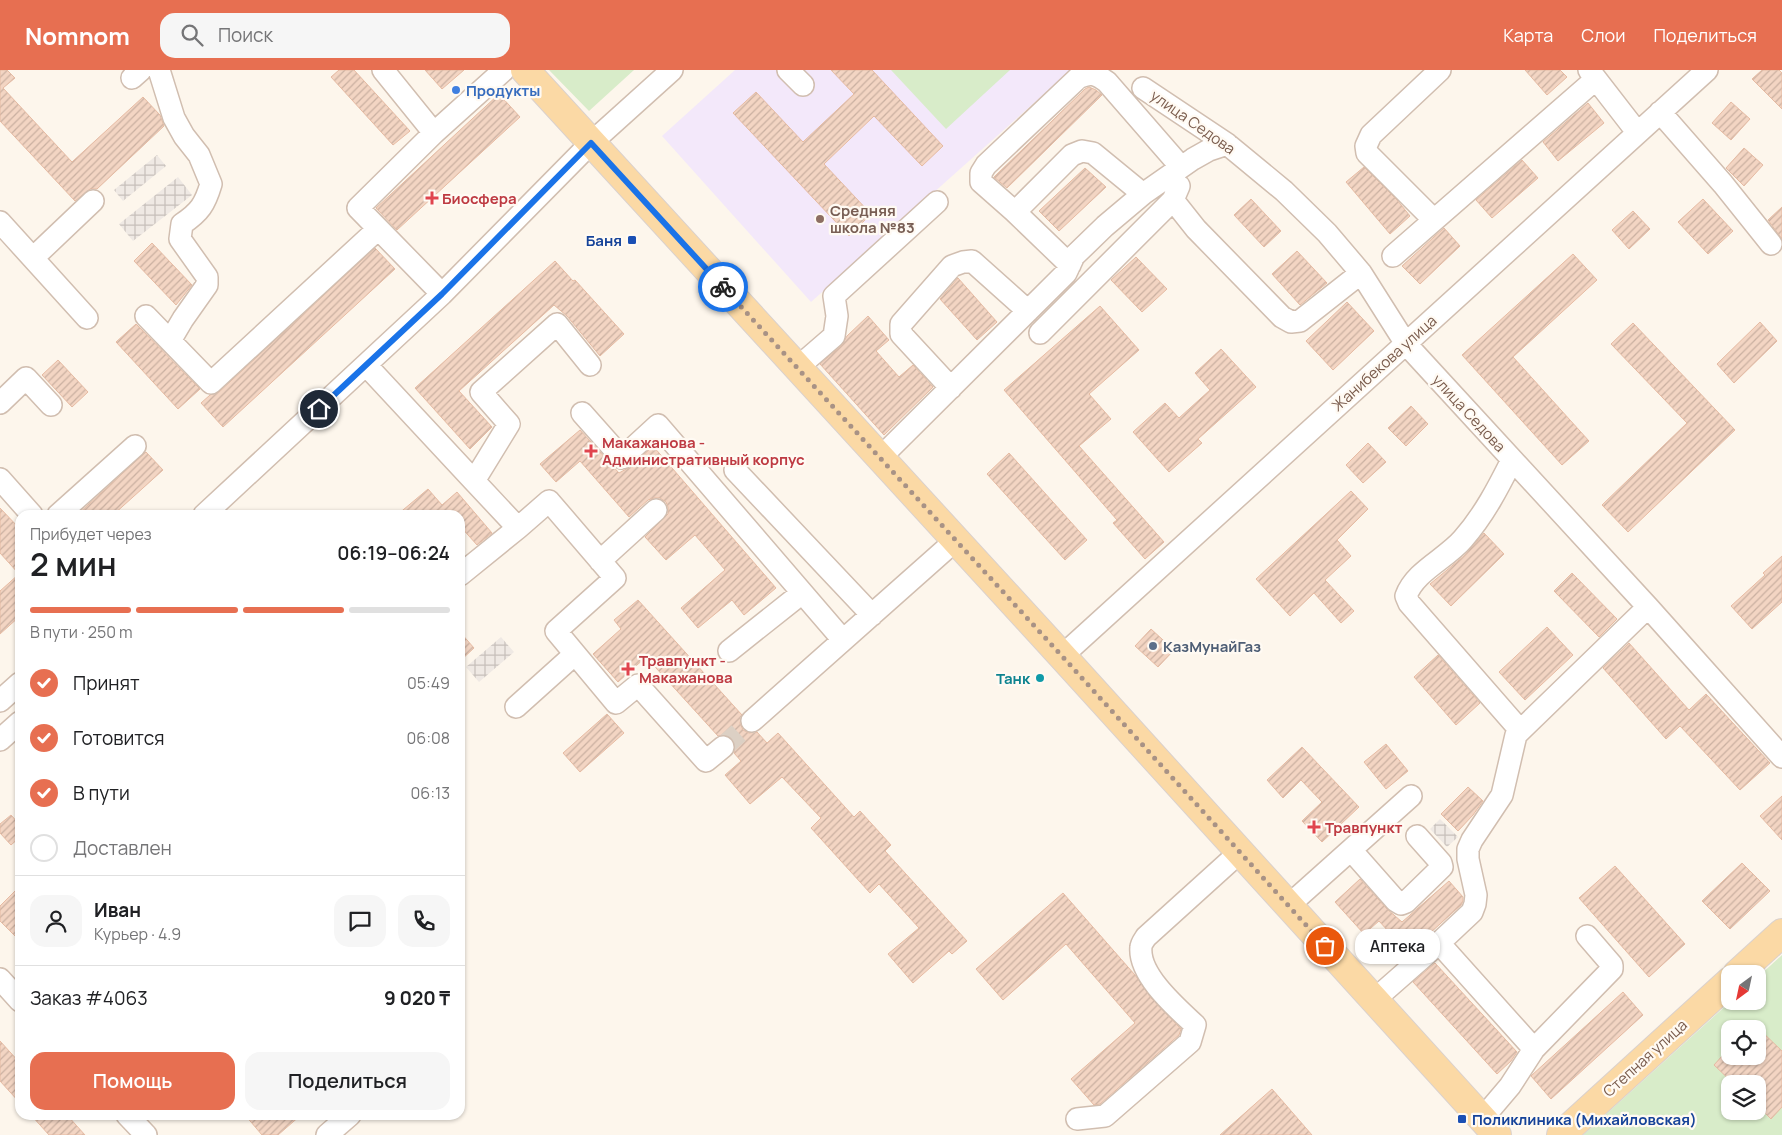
<!DOCTYPE html>
<html lang="ru">
<meta charset="utf-8">
<style>
body{margin:0;font-family:Manrope,sans-serif;background:#f6f6f6;color:#202124;height:100vh;display:flex;flex-direction:column;font-size:19px;white-space:nowrap}
*{box-sizing:border-box;margin:0}
p{font-size:16px;color:#757577}
.icon{flex:none;width:28px;height:28px;fill:none;stroke:currentColor;stroke-width:2;stroke-linecap:round;stroke-linejoin:round}
.map{position:relative;flex:1;overflow:hidden}
.drawer{position:absolute;left:15px;top:440px;width:450px;height:610px;display:flex;flex-direction:column;background:#fff;border-radius:15px;box-shadow:0 1px 4px #0004}
.drawer>*{flex:none}
.needle{width:32px;rotate:213deg}
.fabs{position:absolute;left:1721px;top:895px;display:grid;gap:10px}
.fabs a{display:grid;place-items:center;width:45px;height:45px;border-radius:10px;background:#fff;box-shadow:0 1px 4px #0004;font-size:25px}
.pin{position:absolute;display:grid;place-items:center;width:42px;height:42px;color:#fff;margin:-21px;border:2px solid #fff;border-radius:50%;box-shadow:0 1px 5px #0007}
.courier{position:absolute;display:grid;place-items:center;width:50px;height:50px;margin:-25px;border:4px solid #1a73e8;border-radius:50%;background:#fff;color:#222;box-shadow:0 1px 6px #0007}
.bubble{position:absolute;height:35px;border-radius:15px;background:#fff;box-shadow:0 1px 4px #0004;font-size:16px;font-weight:600;line-height:35px;text-align:center}
.overview em{font-style:normal;font-weight:600}
.overview div{display:flex;flex-direction:column-reverse}
.overview{display:flex;align-items:center;justify-content:space-between;height:85px;padding:0 15px}
h1{font-size:32px;font-weight:600;line-height:38px}
.bar{display:grid;grid-template-columns:repeat(4,1fr);gap:8px 5px;align-content:center;height:60px;padding:0 15px}
.bar i{height:6px;border-radius:4px;background:#e0e0e0}
.bar .on{background:#e76f51}
.bar p{grid-column:span 4}
.line{display:flex;align-items:center;gap:12px;padding:0 15px;border-top:1px solid #e0e0e0}
.line div{flex:1}
.round{display:grid;place-items:center;flex:none;width:52px;height:52px;border-radius:15px;background:#f6f6f6}
ol{padding:0 15px;list-style:none}
li{display:flex;align-items:center;gap:15px;height:55px}
li p{margin-inline-start:auto}
li .icon{padding:5px;border-radius:50%;background:#e76f51;color:#fff;stroke-width:4}
li:last-child{color:#757577}
li i{width:28px;height:28px;border:2px solid #e0e0e0;border-radius:50%}
.primary-button{display:flex;gap:10px;margin-top:auto;padding:10px 15px}
.primary-button a{flex:1;height:58px;border-radius:15px;background:#e76f51;color:#fff;font-size:20px;font-weight:600;line-height:58px;text-align:center}
.primary-button a+a{background:#f6f6f6;color:#202124}
header{display:flex;align-items:center;gap:30px;box-sizing:border-box;height:70px;padding:0 25px;background:#e76f51;color:#fff}
header strong{font-size:24px}
nav{display:flex;gap:28px;margin-inline-start:auto;font-size:18px}
.search{width:350px;height:45px;background:#f6f6f6;display:flex;align-items:center;gap:12px;box-sizing:border-box;padding:0 18px;border-radius:15px;color:#757577;font-size:19px}
.map>svg:first-child{display:block}
.industrial{fill:url(#industrial-grid)}
.education{fill:#f3e8fa}
.green{fill:#d8ecc9;fill-rule:evenodd}
.building{fill:url(#building-hatch);stroke:#e6bba3}
.lines{fill:none;stroke-linecap:round;stroke-linejoin:round}
.minor-tunnel{stroke:#dcd0c4;stroke-width:21;stroke-dasharray:21 11;stroke-linecap:butt}
.minor-casing{stroke:#d1beb0;stroke-width:24}
.major-casing{stroke:#dad1cd;stroke-width:30}
.minor{stroke:#fff;stroke-width:21}
.major{stroke:#fbd9a5;stroke-width:28}
.done{stroke:#a89285;stroke-width:5;stroke-dasharray:0 9}
.route{stroke:#1a73e8;stroke-width:6}
.shop-dot{fill:#3f7fe0;stroke:#fffaf3;stroke-width:2}
.health-dot{fill:#e0444e;stroke:#fffaf3;stroke-width:2}
.education-dot{fill:#8d6e63;stroke:#fffaf3;stroke-width:2}
.transit-dot{fill:#1a4fb4;stroke:#fffaf3;stroke-width:2}
.service-dot{fill:#5c6f8a;stroke:#fffaf3;stroke-width:2}
.culture-dot{fill:#0f9aa8;stroke:#fffaf3;stroke-width:2}
.labels{text-anchor:middle;dominant-baseline:central;stroke-width:4.5;stroke-linejoin:round;paint-order:stroke}
.shop-label{font-size:15px;font-weight:bold;fill:#366cbe;stroke:#fffaf3;text-anchor:start}
.street-label{font-size:15px;fill:#7a5c4d;stroke:#fffaf3}
.health-label{font-size:15px;font-weight:bold;fill:#be3a42;stroke:#fffaf3;text-anchor:start}
.education-label{font-size:15px;font-weight:bold;fill:#785e54;stroke:#fffaf3;text-anchor:start}
.transit-label{font-size:15px;font-weight:bold;fill:#164399;stroke:#fffaf3;text-anchor:end}
.service-label{font-size:15px;font-weight:bold;fill:#4e5e75;stroke:#fffaf3;text-anchor:start}
.culture-label{font-size:15px;font-weight:bold;fill:#0d838f;stroke:#fffaf3;text-anchor:end}
</style>
<header>
<strong>Nomnom</strong>
<div class="search"><svg class="icon" aria-label="search" viewBox="0 0 24 24"><circle cx="10" cy="10" r="6"/><path d="M15 15l6 6"/></svg>Поиск</div>
<nav><a>Карта</a><a>Слои</a><a>Поделиться</a></nav>
</header>
<div class="map">
<svg width="1782" height="1065" viewBox="0 0 1782 1065">
<defs>
<pattern id="industrial-grid" width="8" height="8" patternUnits="userSpaceOnUse" patternTransform="scale(1.25)"><rect width="8" height="8" fill="#efe9e4"/><path d="M0 4h8M4 0v8" fill="none" stroke="#c7c0bb"/></pattern>
<pattern id="building-hatch" width="6" height="6" patternUnits="userSpaceOnUse" patternTransform="scale(1.25)"><rect width="6" height="6" fill="#f3d5c3"/><path d="M-1 1l2-2M0 6l6-6M5 7l2-2" fill="none" stroke="#cab0a1"/></pattern>
</defs>
<rect width="100%" height="100%" fill="#fdf6ec"/>
<path class="industrial" d="M157 85 166 96 123 131 114 120Z
M178 107 192 125 133 171 119 154Z
M501 567 514 582 479 612 466 597Z
M1440 749 1458 767 1447 777 1430 759Z"/>
<path class="education" d="M735 0H1071L811 232 662 66Z"/>
<path class="green" d="M549 0H634L589 41Z
M891 0H1010L946 59Z
M1782 885V1065H1583L1731 931H1758V907ZM1730 959H1758V986H1730ZM1730 1014H1758V1041H1730Z"/>
<path class="building" d="M0 0H7L15 8 3 18 72 92 143 27 160 45 164 56 97 119H90L75 131 0 51Z
M339 0H354L410 61 393 75 331 7Z
M425 0H464L442 19Z
M831 0H872L943 76 922 96 874 46 824 94 871 144 849 166 733 43 756 22 803 72 854 24Z
M1525 0H1560L1567 7 1547 25Z
M1762 0H1779L1782 3V39L1752 9Z
M1089 17 1096 20 1102 25 1007 118 994 107 1085 19Z
M499 24 520 47 397 160 376 138Z
M1731 32 1750 49 1731 70 1712 53Z
M1588 33 1604 53 1558 91 1543 72Z
M1744 78 1763 95 1744 116 1726 98Z
M1522 90 1538 108 1492 148 1476 130Z
M1364 97 1397 130 1410 146 1390 164 1346 112Z
M1085 98 1106 117 1059 161 1039 141Z
M1251 129 1281 161 1264 177 1234 145Z
M1703 129 1733 161 1708 184 1678 152Z
M1782 137V169L1768 150Z
M1633 141 1650 159 1629 179 1612 160Z
M1444 158 1460 176 1420 214 1402 196Z
M152 173 192 215 176 235 134 191Z
M375 178 395 199 223 357 201 333 210 325 219 322Z
M1297 181 1327 213 1300 235 1272 204Z
M1573 184 1597 210 1513 287 1589 371 1562 395 1462 285Z
M1136 187 1167 219 1142 242 1111 210Z
M555 191 573 211 575 210 624 264 600 286 567 246 554 235 459 321 492 357 470 379 415 318Z
M958 208 997 252 977 270 940 229Z
M1347 232 1374 261 1333 300 1306 271Z
M1100 236 1139 280 1089 324 1111 349 1079 376 1164 472 1145 489 1113 453 1117 450 1004 320Z
M868 246 889 270 876 281 899 307 913 295 933 317 884 365 820 294 842 275 847 266Z
M1760 252 1777 271 1734 313 1717 294Z
M1633 253 1735 360 1628 462 1602 435 1687 353 1611 274Z
M136 254 200 319 178 339 116 272Z
M1221 279 1256 317 1198 369 1202 373 1169 402 1133 362 1165 333 1179 348 1210 320 1195 303Z
M58 290 88 322 72 337 42 305Z
M1411 336 1428 354 1406 376 1388 358Z
M580 360 619 403 630 397 653 376 776 518 744 545 732 530 698 558 681 538 725 500 695 465 666 490 645 467 668 444V437L666 432 660 428H654L648 430 629 447 580 391 556 412 540 394Z
M1368 373 1386 392 1363 413 1346 395Z
M146 382 163 400 113 445H77Z
M1009 383 1087 470 1065 490 987 404Z
M428 419 442 435 457 422 492 463 477 475 460 456V445H397Z
M1351 421 1368 439 1337 470 1351 486 1325 510 1354 541 1341 553 1314 523 1290 546 1256 509Z
M0 438 20 459V546L0 564V521L19 504 0 483Z
M1484 463 1504 484 1451 536 1430 514 1464 486Z
M1782 486V532L1752 559 1731 536 1765 505 1763 503Z
M1572 503 1617 549 1599 567 1554 521Z
M638 530 742 645 740 653 743 660 749 663 757 662 767 673 778 663 854 747 860 741 891 775 885 781 967 871 952 884 949 881 913 913 888 884 919 858 879 814 870 823 811 758 821 748 782 707 750 734 725 705 741 691 734 683 735 675 733 669 727 665 718 666 646 587 618 612 593 584 621 559 614 550Z
M1547 557 1573 585 1525 630 1499 602Z
M1151 559 1174 580 1158 597 1135 576Z
M460 562 474 578 460 591Z
M1629 573 1689 640 1706 624 1770 693 1740 720 1680 656 1666 669 1603 598Z
M1438 585 1480 633 1456 655 1414 607Z
M607 644 624 663 580 702 563 683Z
M1386 674 1408 701 1386 719 1364 692Z
M1302 677 1359 737 1322 772 1302 751 1322 732 1301 710 1283 728 1267 710Z
M1468 717 1483 731 1473 745 1458 761 1441 744Z
M1782 726V770L1760 746Z
M11 745 20 755V767L11 775 0 763V754Z
M1742 793 1770 821 1730 859 1702 831Z
M1615 796 1685 874 1649 907 1579 828Z
M1360 809 1387 839 1402 852 1449 811 1463 827V831L1461 835 1408 883 1379 851 1364 864 1335 832Z
M20 816V871L0 851V836Z
M1063 823 1135 905 1151 928 1181 959 1179 965 1100 1034 1094 1035 1071 1009 1135 953 1066 874 1003 930 976 899Z
M1435 893 1517 982 1511 991 1497 1004 1413 912Z
M1623 922 1643 945 1551 1029 1531 1006 1532 1005Z
M1758 958 1782 981V1037L1771 1049 1758 1036V1014H1734L1714 995 1730 977V986H1758Z
M0 971 20 993V1033L0 1011Z
M1272 1019 1312 1065H1220Z
M31 1045H67L85 1065H49Z
M245 1045H301L278 1065H262Z"/>
<g class="lines">
<path class="minor-tunnel" d="M723 677 752 651"/>
<defs>
<path id="minor" d="M159 0 174 48 184 66 199 85 211 114C205 134 200 142 182 154L180 169 207 207V215L183 249 170 271
M383 0 434 63
M788 0 803 15
M1589 0 1637 62
M132 8 141 0
M1143 18 1227 74 1284 121 1327 163 1361 203 1406 274 1648 537 1782 687
M1660 42 1723 114 1771 174
M1173 130 1196 159 1282 247 1291 252 1300 251 1361 203
M1015 142 1072 85 1082 81 1093 83 1143 124
M1434 150 1367 83 1366 76 1371 65 1440 0
M0 152 87 248
M1393 186 1596 9
M33 188 93 131
M1070 195 1015 142 981 112V103L986 95 1078 8C1091 2 1096 4 1107 12L1181 97
M442 224 358 138 434 63 504 0
M146 246 211 313 378 159
M1040 263 1173 130 1179 116
M366 295 474 411
M797 298 834 266 837 246 834 226 937 132
M951 318 901 264V254L952 196 963 192 972 191 1028 241
M0 333 26 308 51 335
M582 343 622 388 658 355 843 570
M880 388 1066 203 1074 186 1105 156 1143 124 1193 89 1209 80 1227 74
M1512 390C1498 418 1484 445 1463 469 1446 489 1415 501 1406 526L1409 533 1520 660
M735 400 872 545
M0 409 32 445
M58 445 135 376
M204 445 442 224 591 73 672 0
M518 458 549 431 615 508 556 561 616 633 638 615 706 691 723 677
M600 491 656 440
M460 505 518 458 474 411 509 354 481 322 557 254 590 295
M729 581 802 523
M1062 586 1707 0
M0 631 20 613
M516 637 575 584
M752 651 956 470
M0 670 20 652
M1351 780 1396 831 1401 834 1406 832 1442 797 1441 793 1417 766
M1288 836 1411 726
M1439 873 1534 979
M0 909 20 931
M1374 930 1439 873 1472 842 1475 834 1476 825 1468 789V779L1472 770 1502 725 1516 665 1648 537
M127 1045 146 1065
M1077 1049 1105 1046 1190 972 1195 955C1177 938 1138 905 1141 877 1141 874 1144 870 1146 867L1240 782
M1482 1049 1510 1016 1534 979 1612 899V895L1587 866
M327 1065 350 1045"/>
<path id="major" d="M525 0 1062 586 1497 1065
M1737 904 1782 863
M1561 1065 1730 911"/>
</defs>
<use href="#minor" class="minor-casing"/>
<use href="#major" class="major-casing"/>
<use href="#minor" class="minor"/>
<use href="#major" class="major"/>
</g>
<g class="lines">
<path class="done" d="M723 217 1062 586 1325 876"/>
<path class="route" d="M319 339 442 224 591 73 723 217"/>
</g>
<circle class="shop-dot" cx="456" cy="20" r="5"/>
<g class="health-dot">
<path d="M429.5 120.5h5v5h5v5h-5v5h-5v-5h-5v-5h5z"/>
<path d="M588.5 373.5h5v5h5v5h-5v5h-5v-5h-5v-5h5z"/>
<path d="M625.5 591.5h5v5h5v5h-5v5h-5v-5h-5v-5h5z"/>
<path d="M1311.5 749.5h5v5h5v5h-5v5h-5v-5h-5v-5h5z"/>
</g>
<circle class="education-dot" cx="820" cy="149" r="5"/>
<g class="transit-dot">
<rect x="627" y="165" width="10" height="10" rx="2.5"/>
<rect x="1457" y="1044" width="10" height="10" rx="2.5"/>
</g>
<circle class="service-dot" cx="1153" cy="576" r="5"/>
<circle class="culture-dot" cx="1040" cy="608" r="5"/>
<g class="labels">
<g class="shop-label">
<text x="466" y="20">Продукты</text>
</g>
<g class="street-label">
<text transform="translate(1193 52) rotate(35)">улица Седова</text>
<text transform="translate(1384 293) rotate(-42)">Жанибекова улица</text>
<text transform="translate(1469 343) rotate(47)">улица Седова</text>
<text transform="translate(1645 988) rotate(-42)">Степная улица</text>
</g>
<g class="health-label">
<text x="442" y="128">Биосфера</text>
<text x="602" y="372">Макажанова -<tspan x="602" dy="17">Административный корпус</tspan></text>
<text x="639" y="590">Травпункт -<tspan x="639" dy="17">Макажанова</tspan></text>
<text x="1325" y="757">Травпункт</text>
</g>
<g class="education-label">
<text x="830" y="140">Средняя<tspan x="830" dy="17">школа №83</tspan></text>
</g>
<g class="transit-label">
<text x="622" y="170">Баня</text>
<text x="1472" y="1049" text-anchor="start">Поликлиника (Михайловская)</text>
</g>
<g class="service-label">
<text x="1163" y="576">КазМунайГаз</text>
</g>
<g class="culture-label">
<text x="1030" y="608">Танк</text>
</g>
</g>
</svg>
<div class="fabs">
<a><svg class="needle" viewBox="-14 -14 28 28"><path d="M0-13l5 13h-10z" fill="#e53935"/><path d="M0 13l5-13h-10z" fill="#757577"/></svg></a>
<a><svg class="icon" aria-label="locate" viewBox="0 0 24 24"><circle cx="12" cy="12" r="6"/><path d="M12 2v4M12 18v4M2 12h4M18 12h4"/></svg></a>
<a><svg class="icon" aria-label="layers" viewBox="0 0 24 24"><path d="M12 4l9 5-9 5-9-5zM3 14l9 5 9-5"/></svg></a>
</div>
<div class="pin" style="left:1325px;top:876px;background:#ea580c"><svg class="icon" aria-label="bag" viewBox="0 0 24 24"><path d="M5 8h14l-1 12H6zM9 8a3 3 0 0 1 6 0"/></svg></div>
<div class="pin" style="left:319px;top:339px;background:#1f2937"><svg class="icon" aria-label="home" viewBox="0 0 24 24"><path d="M3 11l9-7 9 7M6 9v11h12V9"/></svg></div>
<div class="courier" style="left:723px;top:217px"><svg class="icon" aria-label="bike" viewBox="0 0 24 24"><circle cx="6" cy="16" r="4"/><circle cx="18" cy="16" r="4"/><path d="M6 16l4-8h5l3 8M10 8l3 8H6M13 5h3"/></svg></div>
<div class="bubble" style="left:1355px;top:859px;width:85px">Аптека</div>
<section class="drawer">
<div class="overview"><div><h1>2 мин</h1><p>Прибудет через</p></div><em>06:19–06:24</em></div>
<div class="bar"><i class="on"></i><i class="on"></i><i class="on"></i><i></i><p>В пути · 250 m</p></div>
<ol>
<li><svg class="icon" aria-label="check" viewBox="0 0 24 24"><path d="M5 12l5 5 9-10"/></svg>Принят<p>05:49</p></li>
<li><svg class="icon" aria-label="check" viewBox="0 0 24 24"><path d="M5 12l5 5 9-10"/></svg>Готовится<p>06:08</p></li>
<li><svg class="icon" aria-label="check" viewBox="0 0 24 24"><path d="M5 12l5 5 9-10"/></svg>В пути<p>06:13</p></li>
<li><i></i>Доставлен</li>
</ol>
<div class="line" style="height:90px"><a class="round"><svg class="icon" aria-label="person" viewBox="0 0 24 24"><circle cx="12" cy="8" r="4"/><path d="M4 21q1-7 8-7t8 7"/></svg></a><div><b>Иван</b><p>Курьер · 4.9</p></div><a class="round"><svg class="icon" aria-label="chat" viewBox="0 0 24 24"><path d="M4 5h16v11H9l-5 4z"/></svg></a><a class="round"><svg class="icon" aria-label="phone" viewBox="0 0 24 24"><path d="M5 4h4l2 5-3 2q2 4 5 5l2-3 5 2v4C11 20 4 13 5 4z"/></svg></a></div>
<div class="line" style="height:65px"><div>Заказ #4063</div><b>9 020 ₸</b></div>
<div class="primary-button"><a>Помощь</a><a>Поделиться</a></div>
</section>
</div>
